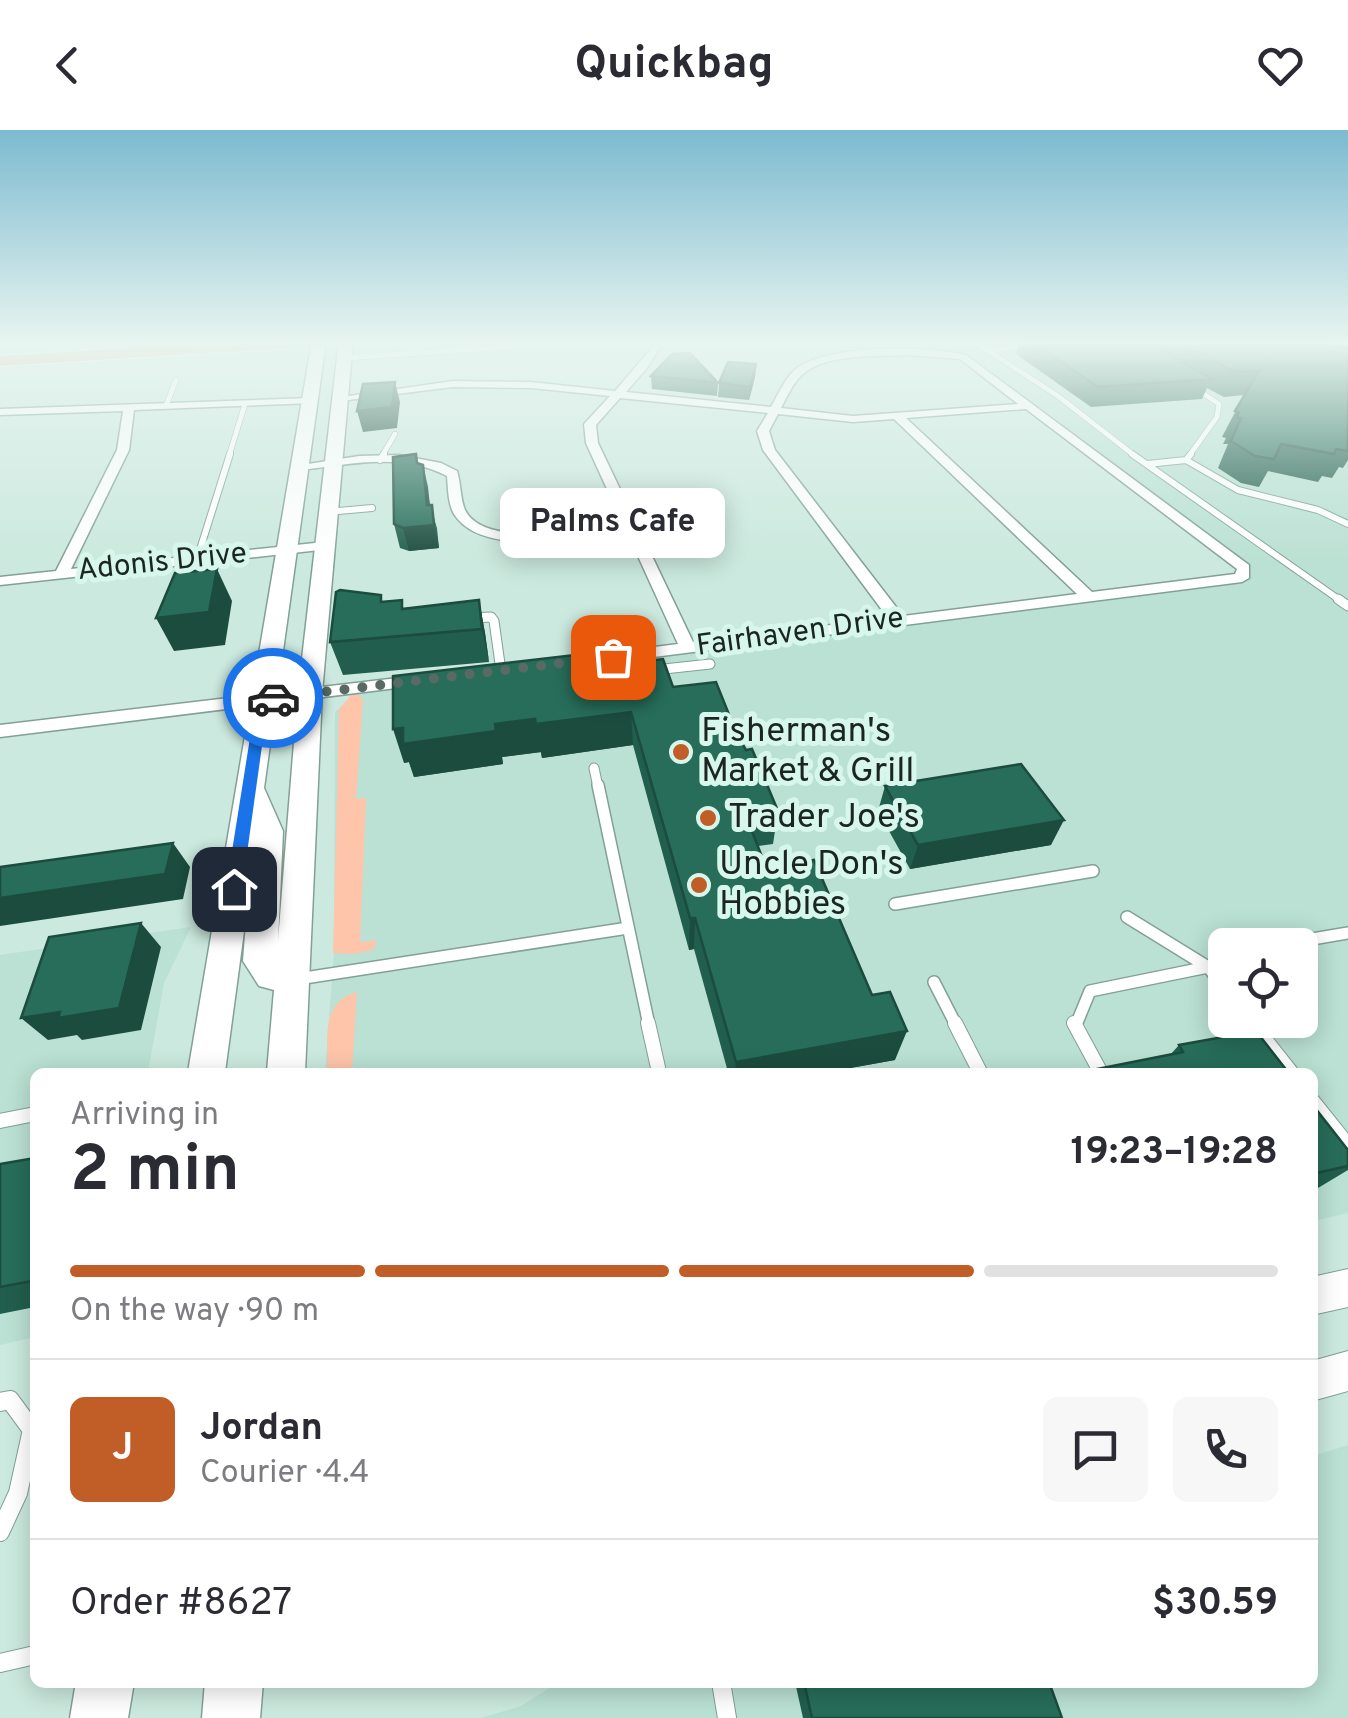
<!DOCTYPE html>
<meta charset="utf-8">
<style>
body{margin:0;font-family:Overpass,sans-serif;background:#f7f7f7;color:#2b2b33;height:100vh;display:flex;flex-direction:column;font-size:38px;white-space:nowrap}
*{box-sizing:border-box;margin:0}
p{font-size:32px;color:#7c7c81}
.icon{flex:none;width:55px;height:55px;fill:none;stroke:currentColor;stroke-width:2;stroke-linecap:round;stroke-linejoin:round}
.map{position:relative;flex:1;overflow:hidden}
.panel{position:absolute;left:30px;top:938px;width:1288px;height:620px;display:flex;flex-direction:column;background:#fff;border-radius:15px;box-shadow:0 5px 25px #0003}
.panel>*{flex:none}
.fabs{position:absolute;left:1208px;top:798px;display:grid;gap:20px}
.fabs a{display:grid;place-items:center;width:110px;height:110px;border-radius:15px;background:#fff;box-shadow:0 5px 25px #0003;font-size:50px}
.pin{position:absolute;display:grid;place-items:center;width:85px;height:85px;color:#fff;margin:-42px;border-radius:20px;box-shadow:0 5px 15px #0006}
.courier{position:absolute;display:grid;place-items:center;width:100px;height:100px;margin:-50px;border:8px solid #1a73e8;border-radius:50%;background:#fff;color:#222;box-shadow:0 2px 12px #0007}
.bubble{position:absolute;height:70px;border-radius:15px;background:#fff;box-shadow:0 5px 25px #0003;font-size:32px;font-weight:700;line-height:70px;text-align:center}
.summary em{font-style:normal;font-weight:700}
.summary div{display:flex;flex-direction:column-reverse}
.summary{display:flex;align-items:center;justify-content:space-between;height:170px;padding:0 40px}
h1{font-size:65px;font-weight:700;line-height:75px}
.bar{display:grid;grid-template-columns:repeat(4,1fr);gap:15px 10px;align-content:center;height:120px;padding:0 40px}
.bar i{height:12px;border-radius:8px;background:#e1e1e2}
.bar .active{background:#c15d26}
.bar p{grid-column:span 4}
.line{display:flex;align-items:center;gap:25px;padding:0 40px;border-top:2px solid #e1e1e2}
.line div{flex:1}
.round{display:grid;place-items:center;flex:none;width:105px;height:105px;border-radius:15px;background:#f7f7f7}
header{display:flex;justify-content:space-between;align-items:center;height:130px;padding:0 40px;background:#fff;font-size:45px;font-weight:700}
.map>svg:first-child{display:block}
.built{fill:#bae1d3;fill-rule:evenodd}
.green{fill:#fec5ab}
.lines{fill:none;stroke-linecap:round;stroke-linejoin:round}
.service-far5-casing{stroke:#83a096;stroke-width:6}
.service-far4-casing{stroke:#83a096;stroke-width:8}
.service-far3-casing{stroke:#83a096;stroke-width:11}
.service-far2-casing{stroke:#83a096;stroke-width:14}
.service-far1-casing{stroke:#83a096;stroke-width:16}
.service-casing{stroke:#83a096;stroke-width:20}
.minor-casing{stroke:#83a096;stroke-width:3}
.tertiary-casing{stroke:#83a096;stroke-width:2}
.secondary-casing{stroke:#83a096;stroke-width:3}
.primary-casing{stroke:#fff;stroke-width:2}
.service-far5{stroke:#fff;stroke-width:5}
.service-far4{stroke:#fff;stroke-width:6}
.service-far3{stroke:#fff;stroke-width:9}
.service-far2{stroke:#fff;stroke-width:11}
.service-far1{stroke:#fff;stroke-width:14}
.service{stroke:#fff;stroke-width:18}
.minor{fill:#fff;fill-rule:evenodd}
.tertiary{fill:#fff;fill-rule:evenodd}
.secondary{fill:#fff;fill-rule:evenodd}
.primary{fill:#eba680;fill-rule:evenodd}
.wall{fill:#225e4d}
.shaded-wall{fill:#1b4c3e}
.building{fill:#276d59;stroke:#1b4c3e;stroke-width:2.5}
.route{fill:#1a73e8}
.done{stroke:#596a64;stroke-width:10;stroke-dasharray:0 18}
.poi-dot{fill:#c15d26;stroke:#d8f7ec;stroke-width:4}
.labels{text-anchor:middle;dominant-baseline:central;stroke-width:10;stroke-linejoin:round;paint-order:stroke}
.far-street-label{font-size:30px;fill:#1b2622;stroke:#d8f7ec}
.poi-label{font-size:35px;fill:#1b2622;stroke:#d8f7ec;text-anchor:start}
</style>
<header><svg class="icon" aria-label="back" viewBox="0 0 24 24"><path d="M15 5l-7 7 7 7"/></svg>Quickbag<svg class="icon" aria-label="heart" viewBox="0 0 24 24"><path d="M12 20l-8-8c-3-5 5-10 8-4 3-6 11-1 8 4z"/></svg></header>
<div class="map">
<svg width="1348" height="1588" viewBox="0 0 1348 1588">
<rect width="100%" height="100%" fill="#cbe9de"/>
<path class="built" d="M944 211H1348V1083L1313 1091 1312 942H325L334 823 335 582 363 560 1250 447ZM1225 815H1300V890H1225Z
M191 797 164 853 148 942H35V1207L0 1215V825Z
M1348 1315V1588H481L521 1576 559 1552H1312L1313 1326Z"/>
<path class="green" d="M357 564 363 569 356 669 366 668 360 812 377 810 373 820 353 824 333 823 339 579 351 565Z
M357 862 352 942H327C329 909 319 872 357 862Z"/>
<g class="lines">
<defs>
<path id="service-far5" d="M973 211 1058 266 1135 326
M5 214 8 211
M985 220 1030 217
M345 228 599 211
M166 276 176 250
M229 326 245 274
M382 326 395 304
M1189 326 1217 287 1219 274 1192 256"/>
<path id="service-far4" d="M1132 324 1341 471
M1191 324 1186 330 1238 360 1318 380 1348 394
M380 330 384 324
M1147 334 1186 330
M327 382 372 378
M197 429 230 324"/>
<path id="service-far3" d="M1338 469 1348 476
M470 488 491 487 494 491 501 541
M655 540 710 534
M594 638 598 657"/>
<path id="service-far2" d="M598 655 649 895
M895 774 1093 741
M1127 787 1208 837 1225 859
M1277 815 1348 803
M298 849 628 798
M934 852 956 895
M1250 890 1254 895
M1076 895 1090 861 1208 837 1225 825"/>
<path id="service-far1" d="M648 893 659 942
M955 893 980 942
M1074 893 1100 941
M1252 893 1291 942
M1312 970 1348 1015
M0 991 35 984"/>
<path id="service" d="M0 1272 10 1270 32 1300 18 1363 0 1402
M0 1533 35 1525
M721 1552 727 1588"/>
<path id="minor" d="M655 214 660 217 647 238 626 262 771 277C778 265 785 247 797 238 832 214 927 216 966 225L1249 435V448L1242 452 559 539 551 534 553 530 678 514 627 402C583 407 482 429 454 384 448 374 448 358 447 346 402 322 350 334 301 340L295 336 359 326 399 325 441 333 457 341C461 353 460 368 465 380 485 420 587 399 623 394L586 313 584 294 610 266 531 258 453 257 340 271 335 268 453 251 531 252 615 261ZM906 225 960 229 1018 274 853 286 781 278C787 267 793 252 803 244 827 223 876 227 906 225ZM620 268 768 283 757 301 763 320 888 488 693 512 598 313 596 295ZM1026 279 1237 439 1235 444 1092 462 906 288ZM778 284 853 292 894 289 1077 464 903 486 775 320 769 301Z
M311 268 315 273 134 280 129 320 71 439 324 412 329 413V419L0 455V447L56 441 117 320 123 281 0 285V279Z
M423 545 429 546V554L0 607V595Z"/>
<path id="tertiary" d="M1348 1139V1177L1312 1185V1147Z
M1348 1221V1261L1312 1271V1231Z"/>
<path id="secondary" d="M312 211H326L264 658 283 701 278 811 298 563 339 211H353L322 563 305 942H267L274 860 259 856 243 831 247 779 225 942H188Z
M76 1552H134L128 1588H70Z
M205 1552H263L260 1588H202Z"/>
<path id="primary" d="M240 211H326L318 216 0 236V226Z"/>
</defs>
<use href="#service-far5" class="service-far5-casing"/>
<use href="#service-far4" class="service-far4-casing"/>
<use href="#service-far3" class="service-far3-casing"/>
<use href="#service-far2" class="service-far2-casing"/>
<use href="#service-far1" class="service-far1-casing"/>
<use href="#service" class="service-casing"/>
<use href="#minor" class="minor-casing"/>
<use href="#tertiary" class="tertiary-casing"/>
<use href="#secondary" class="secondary-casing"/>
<use href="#primary" class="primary-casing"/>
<use href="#service-far5" class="service-far5"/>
<use href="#service-far4" class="service-far4"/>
<use href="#service-far3" class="service-far3"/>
<use href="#service-far2" class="service-far2"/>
<use href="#service-far1" class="service-far1"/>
<use href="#service" class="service"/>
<use href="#minor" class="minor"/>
<use href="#tertiary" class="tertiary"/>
<use href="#secondary" class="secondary"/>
<use href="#primary" class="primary"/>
</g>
<path class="wall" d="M1020 211H1320L1329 215 1348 218V330L1343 338 1339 337 1332 348 1322 346 1318 352 1268 341 1259 357 1241 353 1218 338 1228 314H1223L1226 308 1222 307 1244 265 1224 267 1207 258 1202 269 1091 277 1016 224Z
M756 234 755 247 749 270 718 267 719 253Z
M651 246 718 253 717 266 652 259Z
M419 334 423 335 430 375 437 398 439 418 409 421 400 418 394 394Z
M479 470 485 503 489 532 343 545 330 512 383 472 404 478Z
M587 538 673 557 736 602 778 681 773 714 758 716 766 737 895 930 828 942H728L694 819 689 820 633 615 542 628 541 622 502 627 503 634 414 647 409 632 404 633Z
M885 656 1051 715 910 739 878 681Z
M1179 915 1288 942H1085L1087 941 1170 925Z
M1312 974 1348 1020V1040L1318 1058 1312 1059Z
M35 1028V1177L0 1184V1034Z
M795 1552H1049L1062 1588H803Z"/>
<path class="shaded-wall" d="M756 234 755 247 749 270 750 257Z
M395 252 400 272 397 298 363 302 357 281Z
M423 335 428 357 432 395V375L439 418 409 421 403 398 427 375Z
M217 439 232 471 225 515 174 521 156 488Z
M479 470 485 503 489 532 482 499Z
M631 582 633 615 542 628 536 594Z
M535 589 541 622 502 627 503 634 414 647 409 632 404 633 393 599 495 594Z
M1064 690 1051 715 910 739 918 715Z
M173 713 190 737 183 769 0 796V768Z
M690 788H695L694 819 689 820Z
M141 793 161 817 141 900 82 910 77 905 48 910 21 888Z
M907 901 895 930 828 942H735L736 932Z"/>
<path class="building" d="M1031 211H1144L1212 249 1098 257Z
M1178 211H1320L1329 215 1348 218V321L1336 319 1334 324 1281 314 1274 329 1255 326 1231 311 1241 288H1236L1239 282 1235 281 1259 241 1235 242Z
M690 223 718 253 651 246 672 224Z
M728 232 756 234 750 257 719 253Z
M395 252 392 277 357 281 363 254Z
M416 324 417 333 423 335 427 375H432L434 395 403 398 394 394 393 327Z
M217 439 209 482 156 488 175 443Z
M340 460 381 465V472L402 470V479L479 470 482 499 330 512 336 462Z
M583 524 587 538 663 529 673 557 716 552 736 602 746 620 752 619 778 681 746 686 766 737 814 730 872 865 890 862 907 901 736 932 695 788H690L631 582 536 594 535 589 495 594 496 601 403 614V598L393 599V546Z
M1021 634 1064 690 918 715 885 656Z
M173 713 165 744 0 768V737Z
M141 793 119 878 58 888 60 882 21 888 49 807Z
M1256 901 1288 942H1088L1087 941 1183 922 1179 915Z
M1312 974 1348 1020V1036L1312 1044Z
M35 1028V1141L32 1151 0 1157V1034Z
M804 1552H1049L1062 1588H812Z"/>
<linearGradient id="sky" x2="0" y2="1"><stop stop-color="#7dbad0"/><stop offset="0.49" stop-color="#e8f5f0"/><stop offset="1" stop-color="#e8f5f0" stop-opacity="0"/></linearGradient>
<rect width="1348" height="434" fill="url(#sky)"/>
<path class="route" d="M273 565 279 568 268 573 242 759 234 765 226 759 256 570Z"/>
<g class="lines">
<path class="done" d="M273 568 613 527"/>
</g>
<g class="poi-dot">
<circle cx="681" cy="622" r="10"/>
<circle cx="708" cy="688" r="10"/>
<circle cx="699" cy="755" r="10"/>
</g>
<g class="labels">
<g class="far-street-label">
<text transform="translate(162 433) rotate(-6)">Adonis Drive</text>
<text transform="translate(800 503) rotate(-8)">Fairhaven Drive</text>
</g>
<g class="poi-label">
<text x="701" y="602">Fisherman's<tspan x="701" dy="40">Market &amp; Grill</tspan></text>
<text x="728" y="688">Trader Joe's</text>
<text x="719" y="735">Uncle Don's<tspan x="719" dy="40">Hobbies</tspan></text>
</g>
</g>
</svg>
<div class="fabs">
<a><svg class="icon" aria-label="locate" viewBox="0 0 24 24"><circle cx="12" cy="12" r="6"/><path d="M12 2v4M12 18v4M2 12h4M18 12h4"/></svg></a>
</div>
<div class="pin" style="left:613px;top:527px;background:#ea580c"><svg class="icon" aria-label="bag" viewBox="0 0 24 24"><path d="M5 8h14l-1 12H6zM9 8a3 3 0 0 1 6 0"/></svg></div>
<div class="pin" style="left:234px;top:759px;background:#1f2937"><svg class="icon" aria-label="home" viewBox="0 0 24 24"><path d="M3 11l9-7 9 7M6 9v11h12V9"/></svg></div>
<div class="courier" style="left:273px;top:568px"><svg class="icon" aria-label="car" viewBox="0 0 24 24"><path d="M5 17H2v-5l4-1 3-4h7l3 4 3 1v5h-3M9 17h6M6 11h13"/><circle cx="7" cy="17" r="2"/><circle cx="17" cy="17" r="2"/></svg></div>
<div class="bubble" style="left:500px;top:358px;width:225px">Palms Cafe</div>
<section class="panel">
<div class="summary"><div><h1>2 min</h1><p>Arriving in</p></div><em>19:23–19:28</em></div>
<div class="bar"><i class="active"></i><i class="active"></i><i class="active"></i><i></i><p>On the way · 90 m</p></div>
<div class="line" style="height:180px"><b class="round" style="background:#c15d26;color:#fff">J</b><div><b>Jordan</b><p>Courier · 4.4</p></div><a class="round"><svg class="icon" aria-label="chat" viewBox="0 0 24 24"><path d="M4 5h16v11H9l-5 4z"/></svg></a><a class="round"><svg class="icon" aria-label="phone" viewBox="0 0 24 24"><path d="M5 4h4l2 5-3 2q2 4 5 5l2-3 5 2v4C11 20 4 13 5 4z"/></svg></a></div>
<div class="line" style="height:130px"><div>Order #8627</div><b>$30.59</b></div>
</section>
</div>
